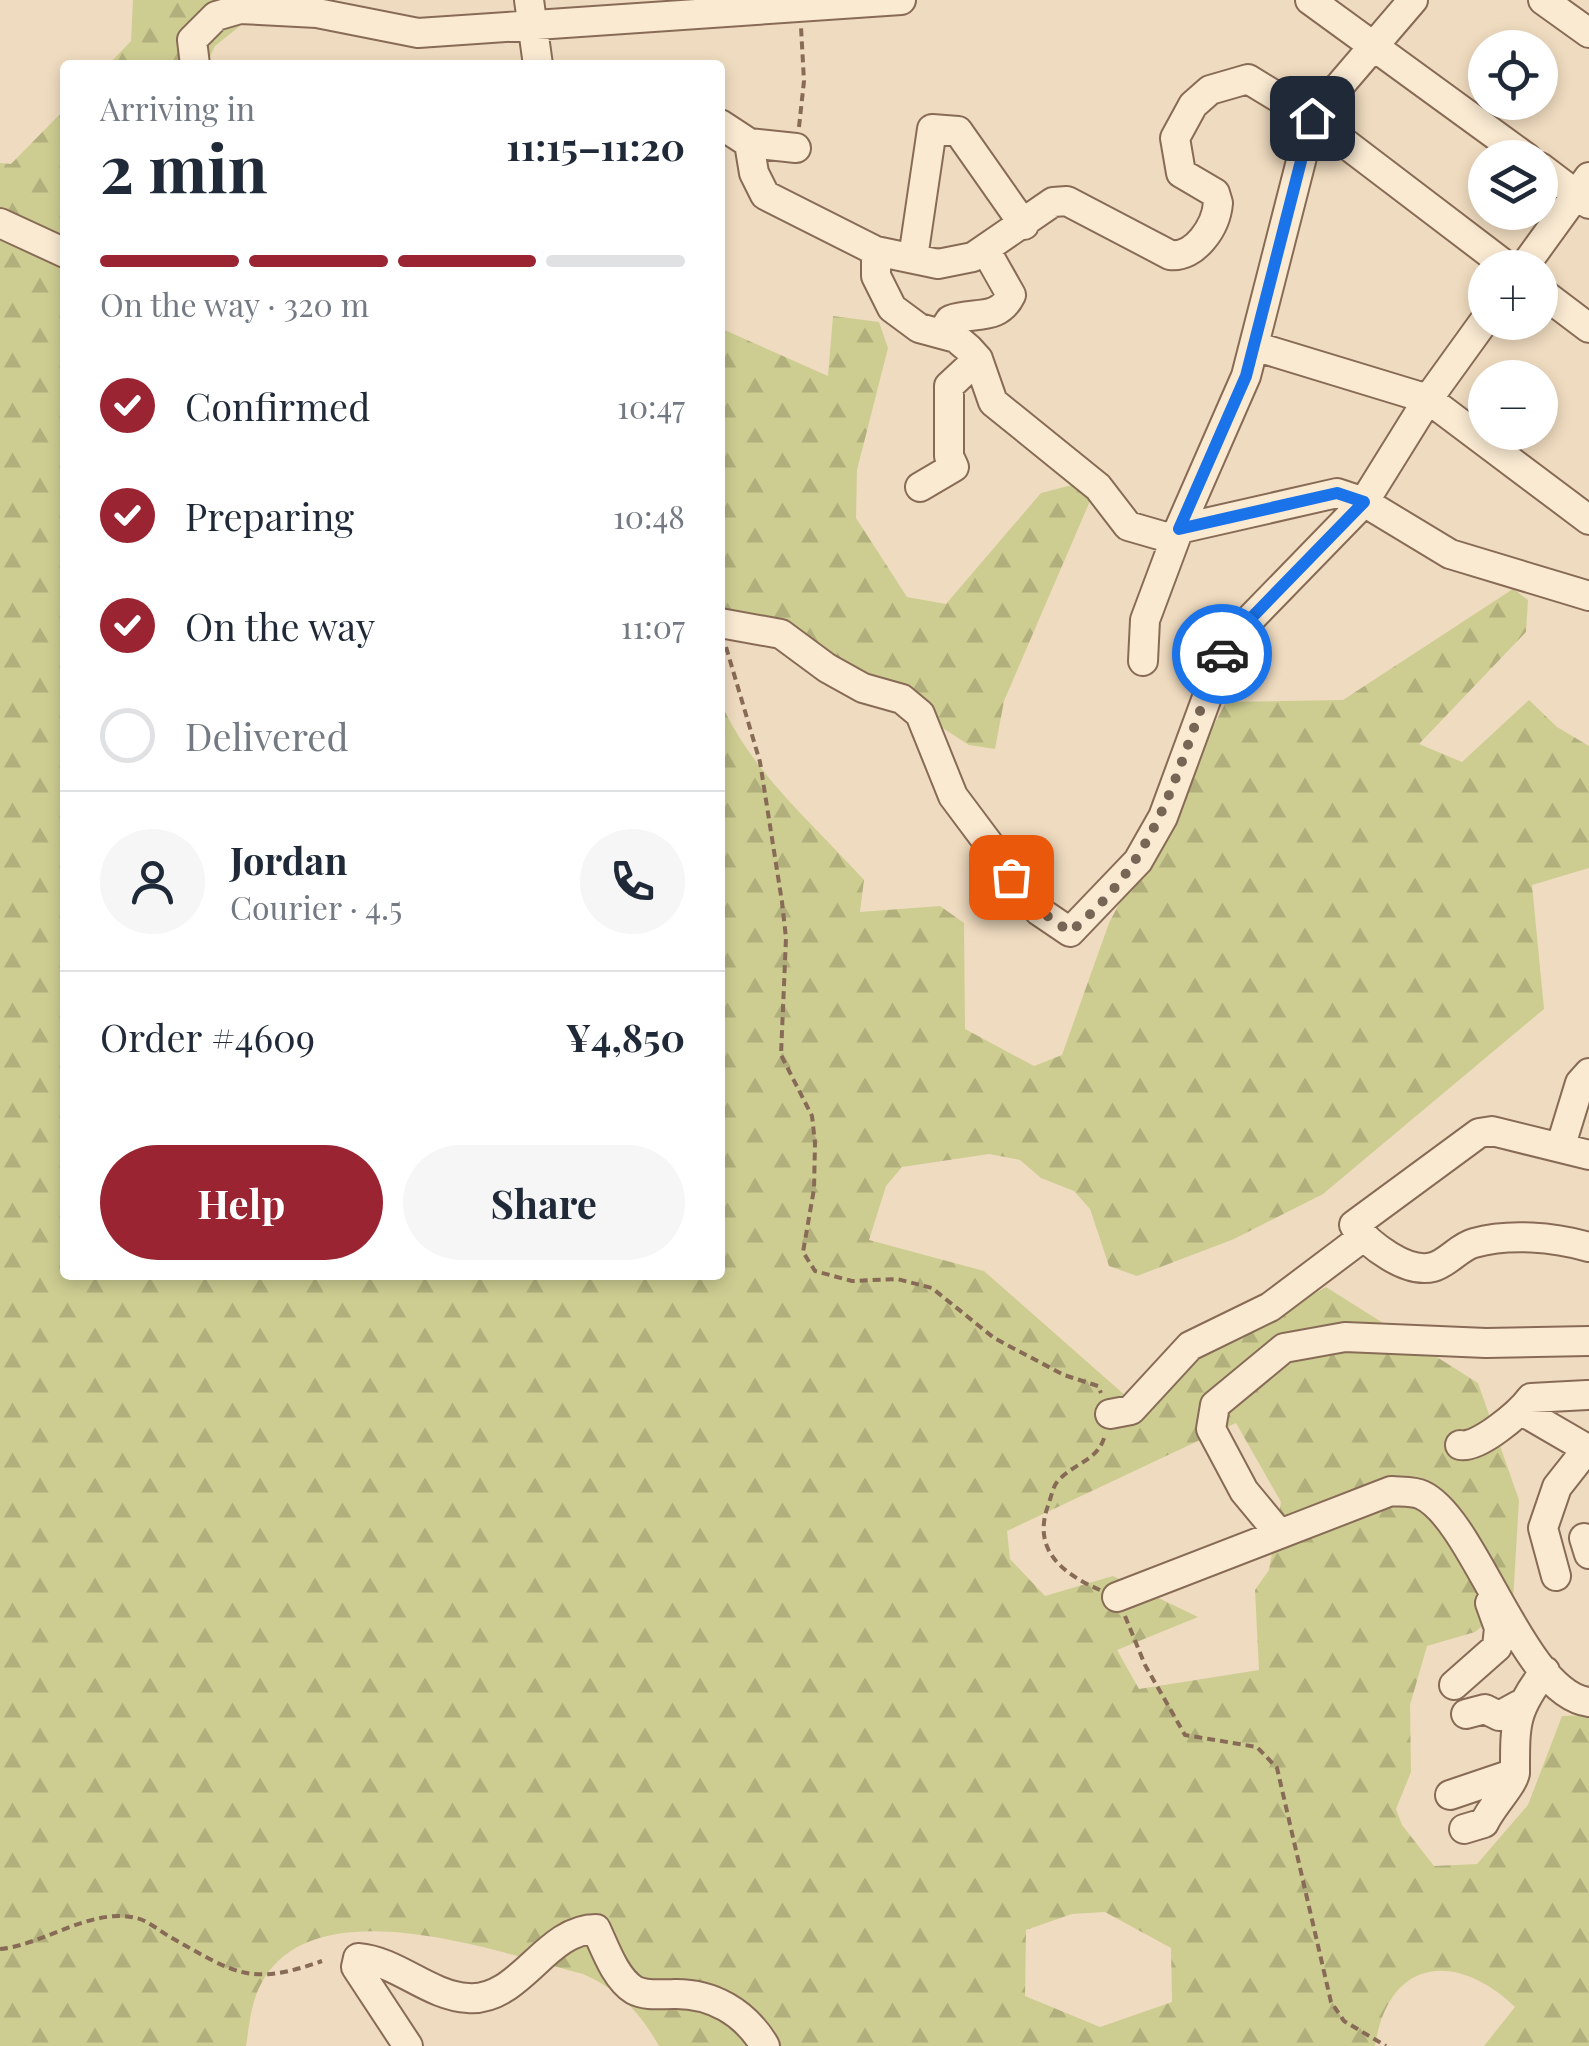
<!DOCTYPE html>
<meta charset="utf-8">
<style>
body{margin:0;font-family:"Playfair Display",serif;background:#f6f6f7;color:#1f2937;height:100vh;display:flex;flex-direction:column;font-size:38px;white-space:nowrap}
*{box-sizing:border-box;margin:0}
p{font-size:32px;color:#747a83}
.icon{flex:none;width:55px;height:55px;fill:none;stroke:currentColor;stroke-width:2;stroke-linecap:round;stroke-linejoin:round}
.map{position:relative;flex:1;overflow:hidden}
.sheet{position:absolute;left:60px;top:60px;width:665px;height:1220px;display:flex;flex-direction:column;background:#fff;border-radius:10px;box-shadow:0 5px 15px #0003}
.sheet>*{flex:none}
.controls{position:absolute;left:1468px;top:30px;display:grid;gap:20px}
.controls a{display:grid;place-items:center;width:90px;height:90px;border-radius:50%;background:#fff;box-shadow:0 5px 15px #0003;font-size:50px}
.pin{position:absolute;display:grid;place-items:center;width:85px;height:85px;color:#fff;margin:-42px;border-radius:20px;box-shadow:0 5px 15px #0006}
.courier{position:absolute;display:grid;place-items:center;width:100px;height:100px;margin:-50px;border:8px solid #1a73e8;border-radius:50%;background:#fff;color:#222;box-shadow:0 2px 12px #0007}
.head em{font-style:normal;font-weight:700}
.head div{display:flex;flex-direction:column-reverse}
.head{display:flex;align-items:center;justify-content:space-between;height:170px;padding:0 40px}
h1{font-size:65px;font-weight:700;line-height:75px}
.bar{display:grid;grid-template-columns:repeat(4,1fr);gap:15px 10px;align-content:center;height:120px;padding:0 40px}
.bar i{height:12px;border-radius:8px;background:#e0e1e3}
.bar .selected{background:#9a2432}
.bar p{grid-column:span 4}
.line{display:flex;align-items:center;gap:25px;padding:0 40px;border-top:2px solid #e0e1e3}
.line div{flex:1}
.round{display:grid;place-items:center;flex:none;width:105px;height:105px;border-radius:52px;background:#f6f6f7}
ol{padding:0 40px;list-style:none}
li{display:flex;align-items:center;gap:30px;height:110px}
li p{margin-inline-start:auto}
li .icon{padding:10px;border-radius:50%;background:#9a2432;color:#fff;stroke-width:4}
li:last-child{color:#747a83}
li i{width:55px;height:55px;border:5px solid #e0e1e3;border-radius:50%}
.cta{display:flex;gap:20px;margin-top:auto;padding:20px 40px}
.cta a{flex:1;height:115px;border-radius:60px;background:#9a2432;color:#fff;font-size:40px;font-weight:700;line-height:115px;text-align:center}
.cta a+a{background:#f6f6f7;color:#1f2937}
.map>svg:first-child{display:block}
.forest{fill:url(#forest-firs);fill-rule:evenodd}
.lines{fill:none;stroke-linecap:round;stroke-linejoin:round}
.minor-casing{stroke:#886b56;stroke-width:32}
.path{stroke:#886b56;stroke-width:4;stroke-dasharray:8 5;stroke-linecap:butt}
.minor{stroke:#faead2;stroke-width:28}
.done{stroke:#776555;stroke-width:10;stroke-dasharray:0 18}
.route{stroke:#1a73e8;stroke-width:12}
</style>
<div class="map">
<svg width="1589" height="2046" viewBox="0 0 1589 2046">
<defs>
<pattern id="forest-firs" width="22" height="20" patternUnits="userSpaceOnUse" patternTransform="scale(2.5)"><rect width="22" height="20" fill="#cdcd92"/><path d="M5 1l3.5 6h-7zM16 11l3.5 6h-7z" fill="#b1b07d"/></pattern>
</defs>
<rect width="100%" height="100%" fill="#efdbbf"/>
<path class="forest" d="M133 0H272L215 46 206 65H108L131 41Z
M65 109V1275H720V713L725 712C759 779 814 825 864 880L860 912 940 906 964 923 965 1029 1034 1066 1062 1055 1109 923 1226 702 1343 700 1513 589 1528 600 1526 632 1419 744 1462 762 1529 700 1557 727 1589 746V868L1532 885 1544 1009 1323 1194 1234 1239 1137 1276 1109 1266 1090 1209 1074 1191 1041 1178 1020 1160 989 1154 902 1167 886 1186 869 1240 984 1271 1127 1397 1326 1287 1478 1383 1519 1500 1513 1601 1475 1632 1427 1646 1410 1705 1411 1772 1396 1809 1402 1825 1434 1866 1477 1864 1528 1805 1562 1716 1589 1715V2046H1484L1515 2007C1456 1951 1389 1957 1375 2046H659C639 2011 619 1990 583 1974 500 1953 311 1883 260 1986 251 2003 249 2027 246 2046H0V163L11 164ZM1236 1423 1281 1502 1269 1570 1255 1590 1259 1670 1139 1689 1117 1650 1198 1617 1113 1576 1045 1596 1010 1559 1007 1531ZM1105 1912 1171 1948 1172 2002 1100 2027 1025 1996 1026 1930 1072 1914Z
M833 316 879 322 888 348 857 470 856 518 907 597 946 604 1041 493 1076 484 1090 501 1004 701 995 749 969 745 842 663 720 624V328L828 376Z"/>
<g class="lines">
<defs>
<path id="minor" d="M529 0 538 65
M1310 0 1527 158
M1413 0 1312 118 1246 376 1179 529 1337 493 1364 502 1450 554 1589 596
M1543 0 1589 33
M195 65 192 40 216 16 240 9 317 13 418 33 901 0
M720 124 749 143 754 173 765 195 876 251 938 264 973 257 1053 202 1067 201 1170 255C1195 258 1216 227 1218 203L1215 193 1181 173 1175 138 1193 105 1210 90 1248 79 1312 118 1509 268
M749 143 796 148
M1540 167 1589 204
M0 223 65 253
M876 251V276L892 308 919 328 956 338 969 349 978 359 993 402 1098 487 1128 526 1173 539
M913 258 932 129 958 131 1024 225
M1523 268 1589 177
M1540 291 1589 328
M941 334 950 320C974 311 998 322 1011 295L985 249
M1254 346 1428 399 1589 520
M920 487 954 467 949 456V386L978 359
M720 623 781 634 827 668 863 688 902 699 920 714 953 796 1039 911 1070 932 1138 861 1163 817 1227 643 1364 502 1428 399 1485 320
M1143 661 1145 620 1179 529
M1561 1145 1580 1083 1589 1073
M1589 1155 1492 1131 1479 1133 1354 1225C1369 1245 1407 1274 1433 1267 1448 1263 1459 1247 1474 1243 1509 1233 1554 1237 1589 1247
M1522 1411 1589 1450
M1110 1414 1131 1410 1190 1346 1270 1307 1363 1237
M1460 1445C1478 1449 1520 1413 1531 1398L1587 1395
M1278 1532 1244 1491 1211 1429 1215 1405 1284 1348 1345 1337 1486 1343 1589 1341
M1584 1538 1589 1554
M1556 1576 1543 1528 1557 1487 1587 1449
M1117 1597 1391 1491C1399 1492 1414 1491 1422 1495 1475 1519 1523 1695 1589 1702
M1454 1685 1497 1647 1499 1628 1490 1603
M1466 1714 1485 1709 1499 1716 1519 1705
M1450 1795 1515 1773C1515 1724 1514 1711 1545 1671
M1464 1829 1484 1823C1491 1807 1513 1785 1515 1773
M408 2046 356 1967 358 1958C397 1961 429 1996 468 1998 520 2002 545 1929 596 1929 605 1948 615 1978 634 1990 645 1996 660 1994 673 1994 712 1993 745 2012 765 2046"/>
</defs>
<use href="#minor" class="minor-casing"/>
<path class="path" d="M799 127 804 81 801 27
M726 647 760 762 782 902 786 938 781 1055 812 1116 815 1143 814 1189 803 1252 815 1271 852 1281 897 1279 932 1288 994 1338 1064 1375 1098 1386 1101 1393
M1100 1590C1061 1573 1031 1549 1049 1503 1051 1497 1053 1487 1057 1482 1074 1462 1098 1462 1105 1435
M1125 1616 1145 1665 1185 1735 1257 1747 1277 1768 1331 2002 1344 2021 1386 2046
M0 1949C43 1945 92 1907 136 1918 147 1920 160 1931 170 1937 235 1973 249 1987 322 1961"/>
<use href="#minor" class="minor"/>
</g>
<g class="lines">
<path class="done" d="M1011 877 1039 910 1070 932C1167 852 1176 763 1222 654"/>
<path class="route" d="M1222 654 1226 644 1364 502 1337 493 1179 529 1246 376 1312 118"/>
</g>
</svg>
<div class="controls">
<a><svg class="icon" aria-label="locate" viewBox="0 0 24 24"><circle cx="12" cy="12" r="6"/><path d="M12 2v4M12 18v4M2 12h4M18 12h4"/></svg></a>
<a><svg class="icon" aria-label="layers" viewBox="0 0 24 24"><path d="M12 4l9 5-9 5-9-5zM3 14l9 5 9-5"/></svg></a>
<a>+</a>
<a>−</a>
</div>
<div class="pin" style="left:1011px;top:877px;background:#ea580c"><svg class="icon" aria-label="bag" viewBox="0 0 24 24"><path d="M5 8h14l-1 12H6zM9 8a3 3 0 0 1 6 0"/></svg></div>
<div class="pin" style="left:1312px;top:118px;background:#1f2937"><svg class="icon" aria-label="home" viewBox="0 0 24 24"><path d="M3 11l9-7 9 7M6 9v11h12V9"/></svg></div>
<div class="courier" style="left:1222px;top:654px"><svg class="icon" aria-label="car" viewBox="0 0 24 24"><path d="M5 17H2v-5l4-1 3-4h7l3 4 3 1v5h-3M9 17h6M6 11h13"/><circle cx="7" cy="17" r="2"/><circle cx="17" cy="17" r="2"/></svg></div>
<section class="sheet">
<div class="head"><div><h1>2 min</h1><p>Arriving in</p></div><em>11:15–11:20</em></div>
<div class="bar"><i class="selected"></i><i class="selected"></i><i class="selected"></i><i></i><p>On the way · 320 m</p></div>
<ol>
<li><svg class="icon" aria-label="check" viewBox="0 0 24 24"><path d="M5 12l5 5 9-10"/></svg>Confirmed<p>10:47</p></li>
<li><svg class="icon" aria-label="check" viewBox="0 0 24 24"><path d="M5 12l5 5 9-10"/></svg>Preparing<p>10:48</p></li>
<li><svg class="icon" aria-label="check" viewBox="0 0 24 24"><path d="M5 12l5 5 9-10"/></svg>On the way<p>11:07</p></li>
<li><i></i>Delivered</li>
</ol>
<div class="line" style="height:180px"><a class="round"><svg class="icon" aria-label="person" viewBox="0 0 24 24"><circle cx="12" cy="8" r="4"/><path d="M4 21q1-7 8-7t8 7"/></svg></a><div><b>Jordan</b><p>Courier · 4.5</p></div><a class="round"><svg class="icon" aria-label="phone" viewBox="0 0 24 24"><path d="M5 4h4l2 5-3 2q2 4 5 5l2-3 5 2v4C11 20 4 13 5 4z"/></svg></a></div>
<div class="line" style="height:130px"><div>Order #4609</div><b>¥4,850</b></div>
<div class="cta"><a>Help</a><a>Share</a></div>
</section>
</div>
